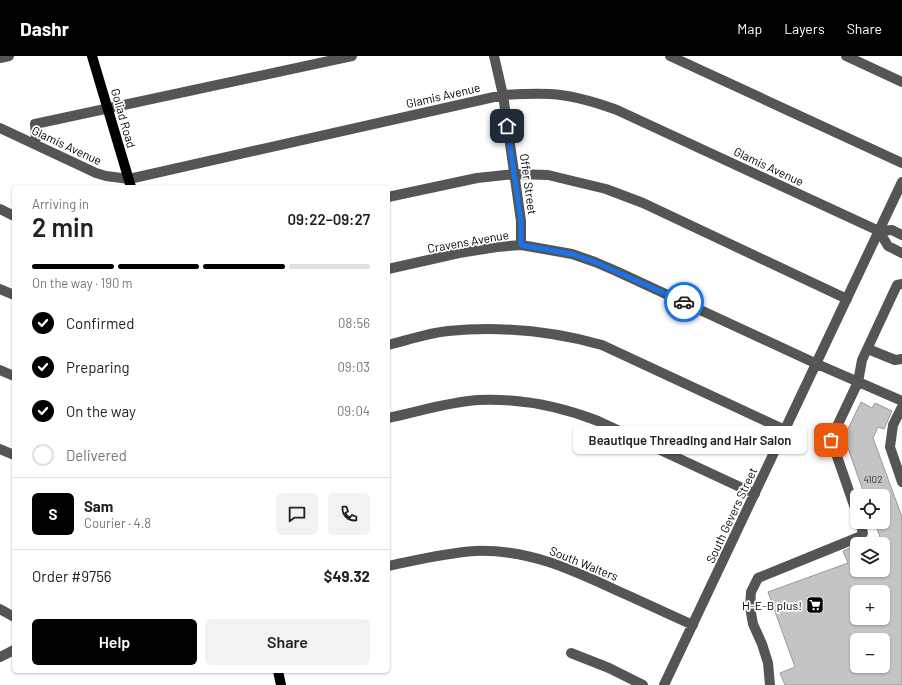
<!DOCTYPE html>
<meta charset="utf-8">
<style>
body{margin:0;font-family:Barlow,sans-serif;background:#f2f2f2;color:#222;height:100vh;display:flex;flex-direction:column;font-size:15px;white-space:nowrap}
*{box-sizing:border-box;margin:0}
p{font-size:13px;color:#767676}
.icon{flex:none;width:22px;height:22px;fill:none;stroke:currentColor;stroke-width:2;stroke-linecap:round;stroke-linejoin:round}
.map{position:relative;flex:1;overflow:hidden}
.details{position:absolute;left:12px;top:129px;width:378px;height:488px;display:flex;flex-direction:column;background:#fff;border-radius:6px;box-shadow:0 1px 3px #0004}
.details>*{flex:none}
.fabs{position:absolute;left:850px;top:433px;display:grid;gap:8px}
.fabs a{display:grid;place-items:center;width:40px;height:40px;border-radius:6px;background:#fff;box-shadow:0 1px 3px #0004;font-size:20px}
.pin{position:absolute;display:grid;place-items:center;width:34px;height:34px;color:#fff;margin:-17px;border-radius:8px;box-shadow:0 2px 6px #0006}
.courier{position:absolute;display:grid;place-items:center;width:40px;height:40px;margin:-20px;border:3px solid #1a73e8;border-radius:50%;background:#fff;color:#222;box-shadow:0 1px 5px #0007}
.bubble{position:absolute;height:28px;border-radius:6px;background:#fff;box-shadow:0 1px 3px #0004;font-size:13px;font-weight:600;line-height:28px;text-align:center}
.head em{font-style:normal;font-weight:600}
.head div{display:flex;flex-direction:column-reverse}
.head{display:flex;align-items:center;justify-content:space-between;height:68px;padding:0 20px}
h1{font-size:26px;font-weight:600;line-height:30px}
.bar{display:grid;grid-template-columns:repeat(4,1fr);gap:6px 4px;align-content:center;height:48px;padding:0 20px}
.bar i{height:5px;border-radius:3px;background:#e0e0e0}
.bar .selected{background:#000}
.bar p{grid-column:span 4}
.line{display:flex;align-items:center;gap:10px;padding:0 20px;border-top:1px solid #e0e0e0}
.line div{flex:1}
.round{display:grid;place-items:center;flex:none;width:42px;height:42px;border-radius:6px;background:#f2f2f2}
ol{padding:0 20px;list-style:none}
li{display:flex;align-items:center;gap:12px;height:44px}
li p{margin-inline-start:auto}
li .icon{padding:4px;border-radius:50%;background:#000;color:#fff;stroke-width:4}
li:last-child{color:#767676}
li i{width:22px;height:22px;border:2px solid #e0e0e0;border-radius:50%}
.button{display:flex;gap:8px;margin-top:auto;padding:8px 20px}
.button a{flex:1;height:46px;border-radius:6px;background:#000;color:#fff;font-size:16px;font-weight:600;line-height:46px;text-align:center}
.button a+a{background:#f2f2f2;color:#222}
header{display:flex;align-items:center;gap:24px;box-sizing:border-box;height:56px;padding:0 20px;background:#000;color:#fff}
header strong{font-size:19px}
nav{display:flex;gap:22px;margin-inline-start:auto;font-size:14px}
.map>svg:first-child{display:block}
.building{fill:#c4c4c4;stroke:#999;fill-rule:evenodd}
.lines{fill:none;stroke-linecap:round;stroke-linejoin:round}
.minor{stroke:#555;stroke-width:10}
.major{stroke:#000;stroke-width:10}
.done{stroke:#595959;stroke-width:4;stroke-dasharray:0 7.2}
.route{stroke:#1a73e8;stroke-width:5}
.labels{text-anchor:middle;dominant-baseline:central;stroke-width:3.5;stroke-linejoin:round;paint-order:stroke}
.number-label{font-size:10px;fill:#313131}
.street-label{font-size:12px;fill:#000;stroke:#fff}
.poi-label{font-size:12px;fill:#000;stroke:#fff;text-anchor:end}
</style>
<header>
<strong>Dashr</strong>
<nav><a>Map</a><a>Layers</a><a>Share</a></nav>
</header>
<div class="map">
<svg width="902" height="629" viewBox="0 0 902 629">
<rect width="100%" height="100%" fill="#fff"/>
<path class="building" d="M861 346 872 352 875 347 892 355 884 373 878 371 873 382 902 461V629H785L780 617 795 611 768 536 848 507 843 495 857 489V514H883V488L862 487 880 481 875 466H883V440H865L844 381ZM857 536H883V562H857ZM857 584H883V610H857Z"/>
<g class="lines">
<path class="minor" d="M494 0 503 39 521 165V189
M670 0 902 107
M846 0 902 26
M0 2 9 0
M0 72 96 117 106 120 129 123 503 39C518 38 534 37 550 38 573 39 595 46 617 54L879 175 892 174 902 179
M35 88 36 81 35 68 352 0
M388 141 477 122 514 118 548 119 606 133 643 147 847 243
M0 153 14 160
M879 175 888 190 902 197
M388 213 459 197 497 191 521 189 572 198 595 206 616 215 817 308 902 345
M0 233 14 239
M388 289C408 284 428 277 448 275 500 270 552 275 602 289L785 374
M868 293 895 304 902 303
M0 314 14 320
M902 351 893 369 890 391 902 426
M388 362C417 356 448 346 478 344 520 342 559 350 598 365L755 438
M0 393 14 399
M857 458 831 383 858 326 862 304 897 229 902 228
M388 510C417 504 445 497 475 495 528 493 571 513 618 535 643 546 668 558 693 569
M0 553 14 561
M571 597 609 612 643 629
M0 601 14 594
M664 629 902 126
M770 629 768 607 762 588 753 568 750 551 751 536 758 522 859 481 863 477 860 466"/>
<path class="major" d="M92 0 131 131
M278 615 281 629"/>
</g>
<g class="lines">
<path class="done" d="M684 246 858 326 831 384"/>
<path class="route" d="M507 70 521 165V189L572 198 595 206 684 246"/>
</g>
<defs>
<symbol id="supermarket-square" viewBox="-11 -11 22 22"><rect x="-9" y="-9" width="18" height="18" rx="4" fill="#000" stroke="#fff"/><path d="M-6-5.5h2.5l.6 2H6L4.5 2H-2.5L-4.4-4H-6ZM-1.5 3.2a1.3 1.3 0 1 0 .1 0ZM3 3.2a1.3 1.3 0 1 0 .1 0Z" fill="#fff"/></symbol>
</defs>
<g fill-rule="evenodd">
<use href="#supermarket-square" x="805" y="539" width="20" height="20"/>
</g>
<g class="labels">
<g class="number-label">
<text x="873" y="423">4102</text>
</g>
<g class="street-label">
<text transform="translate(443 39) rotate(-13)">Glamis Avenue</text>
<text transform="translate(124 62) rotate(74)">Goliad Road</text>
<text transform="translate(67 89) rotate(25)">Glamis Avenue</text>
<text transform="translate(769 110) rotate(25)">Glamis Avenue</text>
<text transform="translate(529 128) rotate(82)">Offer Street</text>
<text transform="translate(468 185) rotate(-10)">Cravens Avenue</text>
<text transform="translate(731 459) rotate(-65)">South Gevers Street</text>
<text transform="translate(584 507) rotate(22)">South Walters</text>
</g>
<g class="poi-label">
<text x="802" y="549">H-E-B plus!</text>
</g>
</g>
</svg>
<div class="fabs">
<a><svg class="icon" aria-label="locate" viewBox="0 0 24 24"><circle cx="12" cy="12" r="6"/><path d="M12 2v4M12 18v4M2 12h4M18 12h4"/></svg></a>
<a><svg class="icon" aria-label="layers" viewBox="0 0 24 24"><path d="M12 4l9 5-9 5-9-5zM3 14l9 5 9-5"/></svg></a>
<a>+</a>
<a>−</a>
</div>
<div class="pin" style="left:831px;top:384px;background:#ea580c"><svg class="icon" aria-label="bag" viewBox="0 0 24 24"><path d="M5 8h14l-1 12H6zM9 8a3 3 0 0 1 6 0"/></svg></div>
<div class="pin" style="left:507px;top:70px;background:#1f2937"><svg class="icon" aria-label="home" viewBox="0 0 24 24"><path d="M3 11l9-7 9 7M6 9v11h12V9"/></svg></div>
<div class="courier" style="left:684px;top:246px"><svg class="icon" aria-label="car" viewBox="0 0 24 24"><path d="M5 17H2v-5l4-1 3-4h7l3 4 3 1v5h-3M9 17h6M6 11h13"/><circle cx="7" cy="17" r="2"/><circle cx="17" cy="17" r="2"/></svg></div>
<div class="bubble" style="left:573px;top:370px;width:234px">Beautique Threading and Hair Salon</div>
<section class="details">
<div class="head"><div><h1>2 min</h1><p>Arriving in</p></div><em>09:22–09:27</em></div>
<div class="bar"><i class="selected"></i><i class="selected"></i><i class="selected"></i><i></i><p>On the way · 190 m</p></div>
<ol>
<li><svg class="icon" aria-label="check" viewBox="0 0 24 24"><path d="M5 12l5 5 9-10"/></svg>Confirmed<p>08:56</p></li>
<li><svg class="icon" aria-label="check" viewBox="0 0 24 24"><path d="M5 12l5 5 9-10"/></svg>Preparing<p>09:03</p></li>
<li><svg class="icon" aria-label="check" viewBox="0 0 24 24"><path d="M5 12l5 5 9-10"/></svg>On the way<p>09:04</p></li>
<li><i></i>Delivered</li>
</ol>
<div class="line" style="height:72px"><b class="round" style="background:#000;color:#fff">S</b><div><b>Sam</b><p>Courier · 4.8</p></div><a class="round"><svg class="icon" aria-label="chat" viewBox="0 0 24 24"><path d="M4 5h16v11H9l-5 4z"/></svg></a><a class="round"><svg class="icon" aria-label="phone" viewBox="0 0 24 24"><path d="M5 4h4l2 5-3 2q2 4 5 5l2-3 5 2v4C11 20 4 13 5 4z"/></svg></a></div>
<div class="line" style="height:52px"><div>Order #9756</div><b>$49.32</b></div>
<div class="button"><a>Help</a><a>Share</a></div>
</section>
</div>
